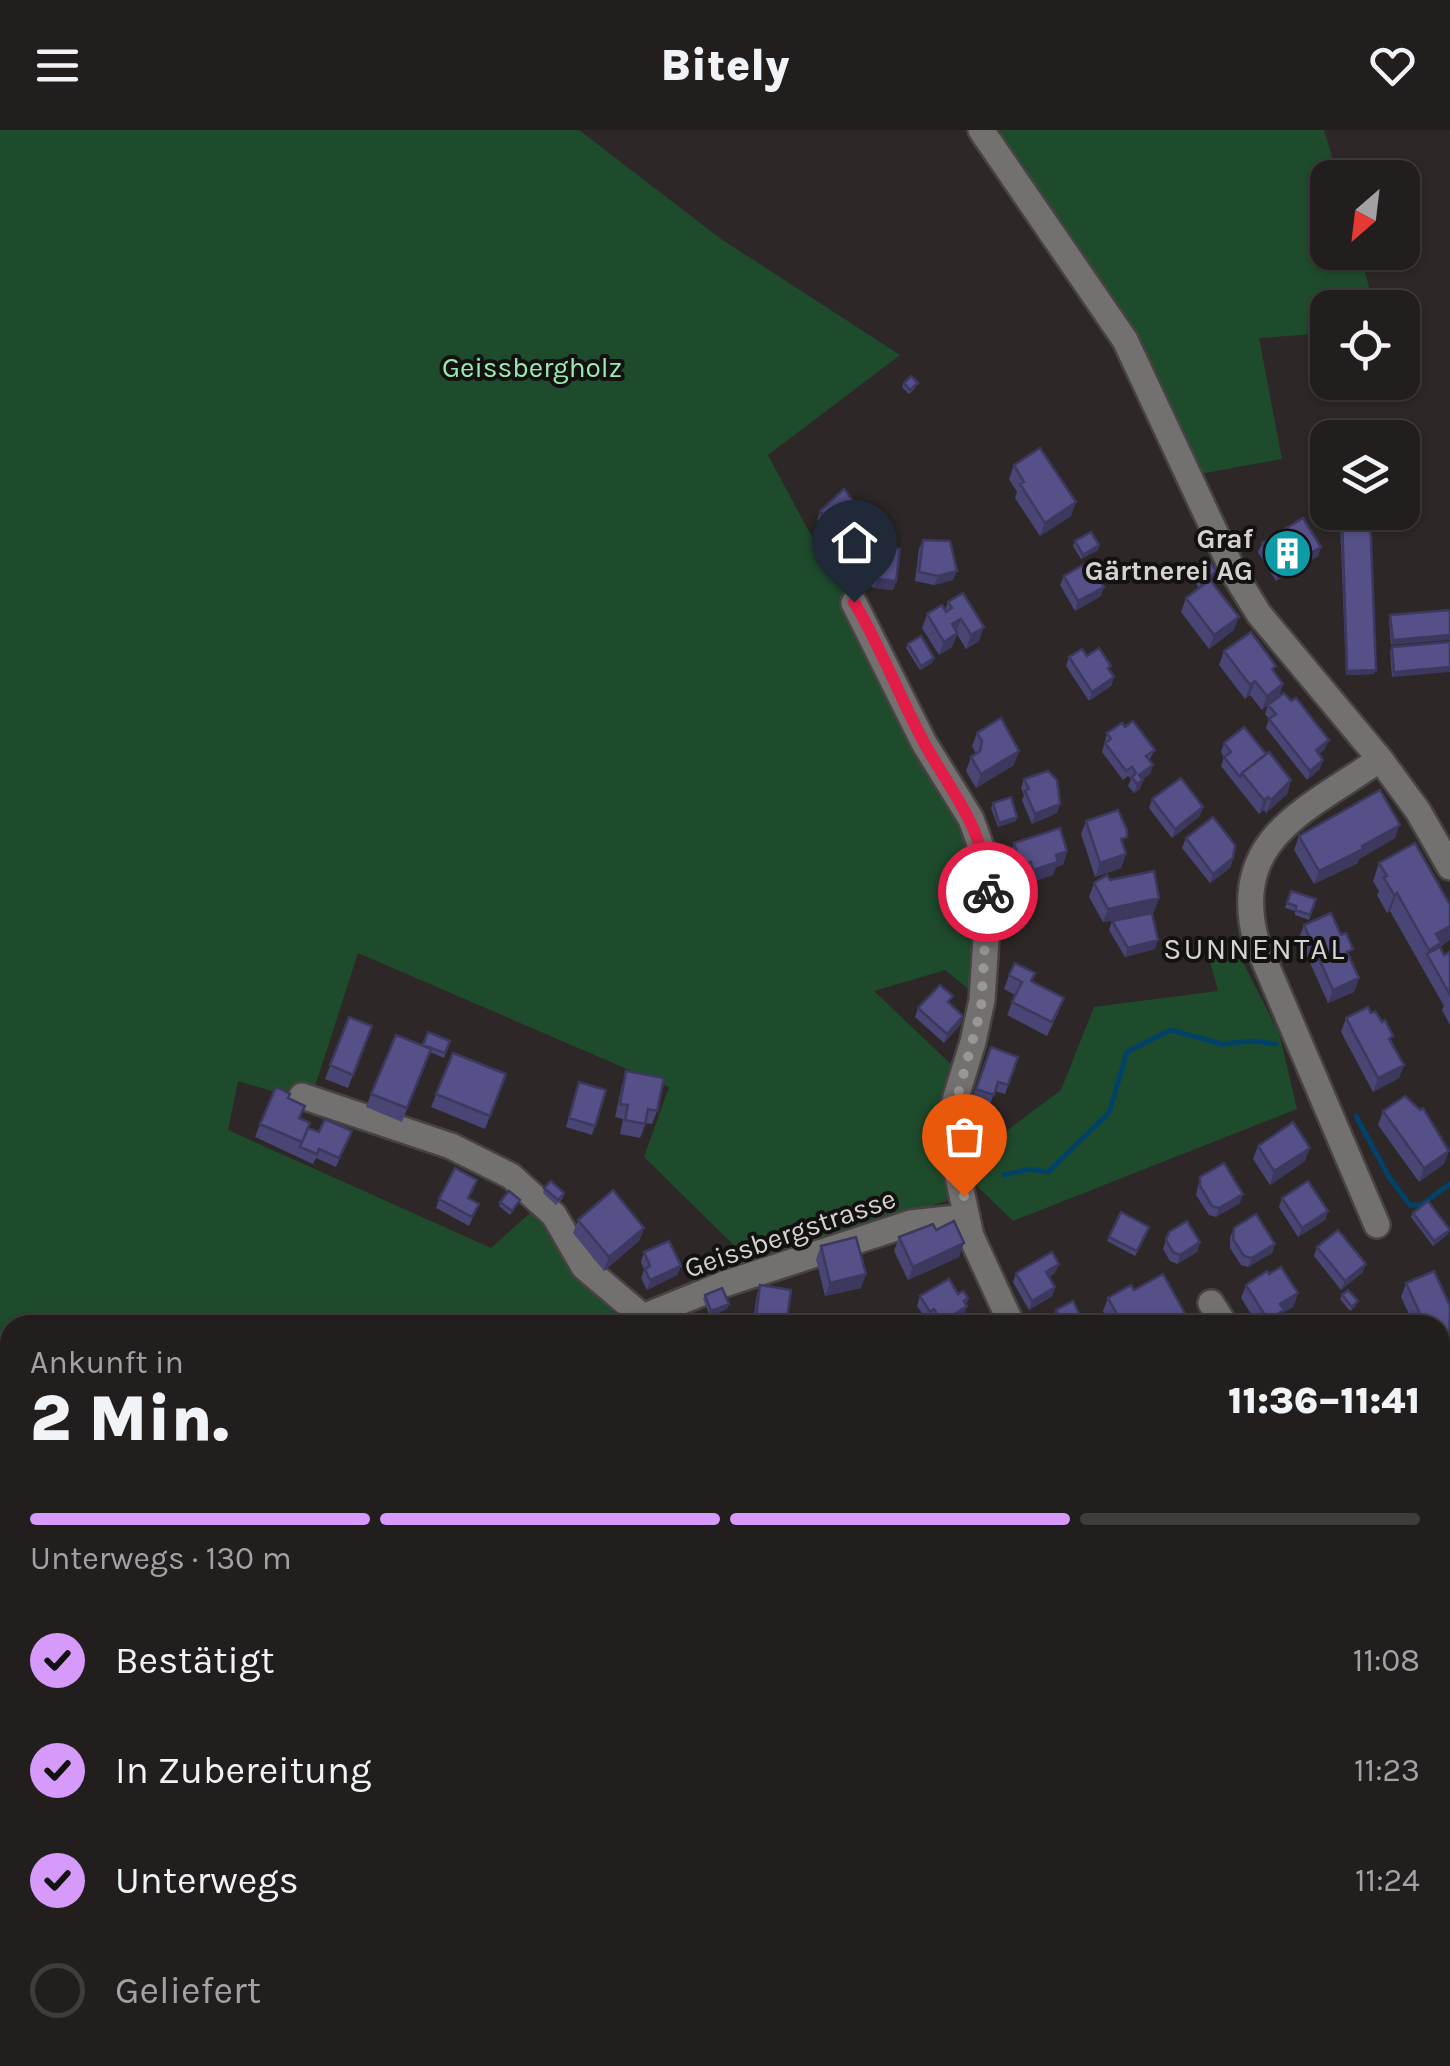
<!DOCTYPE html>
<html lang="de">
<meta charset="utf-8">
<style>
body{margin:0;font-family:Karla,sans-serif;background:#2e2b2a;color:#f1f3f6;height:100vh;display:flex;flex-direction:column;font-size:38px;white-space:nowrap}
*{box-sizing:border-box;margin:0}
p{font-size:32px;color:#a2a2a4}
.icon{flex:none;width:55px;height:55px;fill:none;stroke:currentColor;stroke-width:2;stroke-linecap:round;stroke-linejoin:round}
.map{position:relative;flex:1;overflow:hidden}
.details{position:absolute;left:0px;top:1185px;width:1450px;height:752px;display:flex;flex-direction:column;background:#221e1d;border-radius:30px 30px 0 0;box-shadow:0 2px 8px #0004,0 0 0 2px #3f3c3b}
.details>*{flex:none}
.needle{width:65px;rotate:208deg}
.buttons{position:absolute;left:1310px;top:30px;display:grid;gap:20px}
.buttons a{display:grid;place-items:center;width:110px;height:110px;border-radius:20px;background:#221e1d;box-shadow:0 2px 8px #0004,0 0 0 2px #3f3c3b;font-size:50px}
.pin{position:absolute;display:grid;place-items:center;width:85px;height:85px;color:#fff;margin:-102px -42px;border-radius:50% 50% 50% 0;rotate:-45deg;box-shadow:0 0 10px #0007}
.pin .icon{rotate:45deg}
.courier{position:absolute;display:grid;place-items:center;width:100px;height:100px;margin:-50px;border:8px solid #e11d48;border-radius:50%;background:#fff;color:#222;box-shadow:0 2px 12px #0007}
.headline em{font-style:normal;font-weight:800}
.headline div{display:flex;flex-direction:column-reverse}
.headline{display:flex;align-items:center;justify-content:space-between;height:170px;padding:0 30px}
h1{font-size:65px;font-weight:800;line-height:75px}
.bar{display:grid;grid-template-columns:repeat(4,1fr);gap:15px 10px;align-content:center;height:120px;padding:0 30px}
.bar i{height:12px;border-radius:8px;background:#3f3c3b}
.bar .active{background:#d69bfa}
.bar p{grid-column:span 4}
ol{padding:0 30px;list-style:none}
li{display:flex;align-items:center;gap:30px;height:110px}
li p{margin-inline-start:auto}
li .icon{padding:10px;border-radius:50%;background:#d69bfa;color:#111;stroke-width:4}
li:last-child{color:#a2a2a4}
li i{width:55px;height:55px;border:5px solid #3f3c3b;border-radius:50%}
header{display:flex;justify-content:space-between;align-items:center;height:130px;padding:0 30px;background:#221e1d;font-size:45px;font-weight:800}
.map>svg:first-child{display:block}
.built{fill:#3b312d}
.green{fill:#1f4b2d}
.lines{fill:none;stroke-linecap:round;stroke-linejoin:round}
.stream{stroke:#024268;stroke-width:5}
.minor-casing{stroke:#484342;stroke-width:30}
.major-casing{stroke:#484342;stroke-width:30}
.minor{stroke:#737170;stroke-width:25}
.major{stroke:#bdb9b6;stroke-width:25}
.wall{fill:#494574}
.shaded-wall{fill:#3c385e}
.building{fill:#555087;stroke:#3c385e;stroke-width:2.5}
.done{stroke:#9a9696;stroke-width:10;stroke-dasharray:0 18}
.route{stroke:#e11d48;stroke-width:12}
.labels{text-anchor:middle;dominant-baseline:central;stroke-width:8;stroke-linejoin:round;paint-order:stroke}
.park-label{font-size:28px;fill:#98ebae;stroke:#141211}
.poi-label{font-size:28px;font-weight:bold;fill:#d5d2d1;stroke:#141211;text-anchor:end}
.street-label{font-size:28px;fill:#d5d2d1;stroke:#141211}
.neighbourhood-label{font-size:30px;letter-spacing:2.5px;fill:#d5d2d1;stroke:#141211}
</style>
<header><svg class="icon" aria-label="menu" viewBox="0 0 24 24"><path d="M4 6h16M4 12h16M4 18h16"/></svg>Bitely<svg class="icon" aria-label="heart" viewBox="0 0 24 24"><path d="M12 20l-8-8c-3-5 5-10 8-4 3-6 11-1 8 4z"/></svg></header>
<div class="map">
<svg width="1450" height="1936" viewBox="0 0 1450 1936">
<rect width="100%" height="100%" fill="#2d2827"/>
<path class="built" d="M1450 1476V1764L1440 1766V1482Z"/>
<path class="green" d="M0 0H579L721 109 900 225 768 325 808 400 854 473 971 689 982 870 945 840 874 861 958 941 939 994 949 1070 753 1134 644 1027 669 957 358 823 310 972 238 951 228 1000 491 1118 538 1076 629 1187 627 1195H10V1535L0 1529Z
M981 0H1324L1338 47 1328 48V122L1359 123 1375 177 1328 178 1327 203 1259 208 1282 329 1189 346 1125 210Z
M1232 811 1279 903 1297 979 1013 1091 976 1055 1001 1005 1061 960 1094 877 1218 861 1207 821Z
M0 1631 10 1640V1791L0 1783Z
M182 1928H323L332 1936H191Z"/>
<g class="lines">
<path class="stream" d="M1356 986 1389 1047 1410 1075H1421L1450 1054
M1004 1045 1030 1039 1048 1042 1109 983 1127 922 1170 900 1222 914 1253 911 1276 914"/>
<defs>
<path id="minor" d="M981 0 1125 210 1235 445 1259 484 1380 629 1418 681 1450 737
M854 473 924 613 971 689 984 725 988 778 982 870 973 912 952 980 949 1006 971 1106 1012 1195
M302 966 451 1016 511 1046 554 1085 584 1137 643 1187
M1377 1095 1256 811C1229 707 1308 680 1380 629
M1211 1173 1225 1195
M643 1187 724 1154 911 1093 967 1087
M1440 1368 1450 1367
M0 1578H10
M1440 1778 1450 1776
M759 1928 775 1936
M967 1936 969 1928"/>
<path id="major" d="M0 1441 10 1446
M1440 1915 1450 1914
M1001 1928C1062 1934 1120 1932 1180 1928"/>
</defs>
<use href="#minor" class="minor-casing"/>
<use href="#major" class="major-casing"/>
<use href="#minor" class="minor"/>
<use href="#major" class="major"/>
</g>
<path class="wall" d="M904 253 916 257 909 264 902 257Z
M1014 335 1071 386 1040 406 1015 368 1017 362 1009 349Z
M855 373 865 378 862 387 845 415 831 407 817 390 820 381Z
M1342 386 1374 544 1346 545 1340 391Z
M872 410 896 451 893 460 874 458 856 448Z
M923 410 953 450 934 455 915 451 919 419Z
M1075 411 1099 415 1098 420 1081 429 1073 416Z
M1262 413 1321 417 1318 426 1276 451 1258 422Z
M1193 442 1214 445 1210 450 1234 500 1209 519 1181 482 1186 468 1199 458 1191 446Z
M1064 446 1101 466 1075 481 1060 455Z
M948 472 979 511 966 519 957 504 952 517 939 525 922 498 927 484 945 480Z
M1450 480 1391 515 1389 490 1390 485Z
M1450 512 1392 547 1390 521 1392 517Z
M908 514 932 533 920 540 906 518Z
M1224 521 1274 541 1283 554 1279 567 1325 619 1319 624 1320 639 1307 650 1266 598 1269 589 1265 584 1268 575 1262 580 1250 565 1245 569 1219 535Z
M1087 526 1109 540 1114 547 1111 556 1089 571 1066 536 1069 527Z
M1125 597 1155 620 1149 630 1153 635 1150 644 1142 649 1140 659 1134 663 1128 656 1131 649 1128 646 1123 650 1102 622 1107 603Z
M977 603 1014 635 976 658 966 641 971 627 976 624 972 616Z
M1224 613 1266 624 1291 650 1287 664 1266 683 1264 680 1259 684 1221 636 1224 627 1221 622Z
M1024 649 1057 683 1032 694 1022 670 1024 665 1021 658Z
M1152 669 1200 686 1172 708 1149 678Z
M993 673 1016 691 998 697 991 678Z
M1086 691 1124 717 1126 724 1121 738 1095 747 1081 704Z
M1299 706 1395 708 1359 729 1358 733 1314 754 1294 720Z
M1186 708 1233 728 1230 738 1210 753 1182 718Z
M1014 713 1067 721 1063 735 1056 737 1053 745 1028 753 1026 746 1016 749 1009 727Z
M1379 733 1450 775V810L1440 817 1444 825 1450 822V895L1442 880 1444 876 1390 781 1387 783 1377 765 1379 761 1373 751Z
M1110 750 1154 782 1103 792 1089 767 1094 753Z
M1291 761 1316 769 1309 790 1295 785V781L1285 778Z
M1112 791 1155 819 1125 827 1109 800Z
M1304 795 1350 828 1359 848 1354 862 1328 873 1299 808Z
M1009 845 1032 851 1059 881 1047 906 1007 885 1015 865 1004 859Z
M950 874 963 886 960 895 944 913 915 887 918 878Z
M1371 883 1382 892 1404 935 1399 948 1373 962 1341 902 1346 888Z
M349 887 372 896 348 958 325 949Z
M428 902 450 911 444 928 430 922 402 992 366 977 371 964 423 916Z
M991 917 1018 927 1005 964 995 961 990 974 972 968Z
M453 923 506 944 485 999 431 977Z
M626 941 657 981 652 994 646 993 640 1008 620 1004 623 989 615 987 622 955Z
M579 952 606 960 592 1005 566 997Z
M288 968 300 989 308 998 319 1002 348 1010 336 1037 316 1028 313 1034 255 1007 260 994Z
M1383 981 1444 1034 1419 1052 1378 995Z
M1258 1016 1305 1031 1270 1055 1253 1029Z
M1200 1047 1240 1073 1216 1087 1209 1085 1196 1065Z
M544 1058 564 1063 563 1068 556 1075 543 1063Z
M474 1059 469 1068 479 1074 469 1096 436 1078 439 1069Z
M1282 1068 1328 1081 1325 1090 1298 1107 1279 1077Z
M520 1070 510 1085 499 1076 500 1072Z
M1413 1083 1448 1104 1433 1116 1411 1087Z
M578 1090 644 1098 639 1111 604 1141 573 1103Z
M1234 1098 1275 1114 1272 1123 1248 1137 1241 1135 1230 1118V1107Z
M936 1100 959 1127 908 1150 894 1121 899 1107Z
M1148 1102 1135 1126 1107 1111 1109 1107Z
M1169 1102 1200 1112 1197 1122 1177 1134 1170 1131 1163 1119Z
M821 1116 861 1158 825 1166 816 1129Z
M1317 1117 1366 1134 1362 1143 1341 1160 1314 1126Z
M644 1122 681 1136 677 1145 647 1160 641 1148 644 1140 641 1132Z
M1016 1143H1055L1049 1147 1055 1157 1052 1166 1029 1180 1013 1152Z
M1269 1144 1298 1163 1293 1177 1282 1183 1279 1193 1276 1195H1258L1241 1168 1246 1155Z
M1406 1153 1450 1176V1259L1444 1262 1440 1253V1195H1414L1401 1167Z
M760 1155 786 1195H752L757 1164Z
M1134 1160 1184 1195H1110L1103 1181 1108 1168Z
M958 1164 968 1168 964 1185 949 1195H935L931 1189 927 1191 917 1176 920 1166Z
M705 1165 729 1174 727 1179 710 1186 703 1169Z
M1342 1165 1356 1176 1350 1181 1340 1169Z
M1056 1180 1085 1195H1052L1051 1193Z
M1450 1277V1311L1440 1289 1444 1280Z
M1450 1486V1540L1440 1523V1492Z
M787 1928H829L824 1936H804Z"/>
<path class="shaded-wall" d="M1076 372 1071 386 1040 406 1045 393Z
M865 378 862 387 845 415 849 406Z
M1099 415 1098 420 1081 429 1083 425Z
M1321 417 1318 426 1276 451 1279 442Z
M957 441 953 450 934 455 938 446Z
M878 449 896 451 893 460 874 458Z
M1104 457 1101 466 1075 481 1078 471Z
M1239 487 1234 500 1209 519 1214 505Z
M961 489 956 502 952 494Z
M984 497 979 511 966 519 971 505Z
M957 503 952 517 939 525 944 512Z
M1450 505V510L1391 515 1393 510Z
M934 528 932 533 920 540 921 536Z
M1450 537V542L1392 547 1394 542Z
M1376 540 1374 544 1346 545 1347 541Z
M1114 547 1111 556 1089 571 1092 562Z
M1255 551 1250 565 1245 569 1250 555Z
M1283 554 1278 568 1262 580 1267 566Z
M1329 610 1325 619 1313 629 1316 620Z
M1019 621 1014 635 976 658 981 644Z
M1323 630 1320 639 1307 650 1310 641Z
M1153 635 1150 644 1136 654 1139 645Z
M1143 650 1140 659 1134 663 1137 654Z
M1291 650 1287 664 1266 683 1271 670Z
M1268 667 1264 680 1259 684 1264 670Z
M1060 674 1057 683 1032 694 1035 684Z
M1203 677 1200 686 1172 708 1175 699Z
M1017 687 1016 691 998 697 999 693Z
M1400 695 1395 708 1359 729 1358 733 1314 754 1319 741Z
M1067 721 1063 735 1056 737 1053 745 1028 753 1033 740 1056 725Z
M1126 724 1121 738 1095 747 1100 733Z
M1233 728 1230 738 1210 753 1213 744Z
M1031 732 1026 746 1016 749 1021 735Z
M1397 763 1390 781 1387 783 1394 765Z
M1159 768 1154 782 1103 792 1108 779Z
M1450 796V810L1440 816 1435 831 1427 824 1422 838 1429 820 1436 804Z
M1158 810 1155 819 1125 827 1128 818Z
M1359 848 1354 862 1328 873 1333 860Z
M963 886 960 895 944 913 947 904Z
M1404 935 1399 948 1373 962 1378 948Z
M1310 1018 1305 1031 1270 1055 1274 1041Z
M1449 1021 1444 1034 1419 1052 1424 1038Z
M1243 1064 1240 1073 1216 1087 1219 1078Z
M1328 1081 1325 1090 1298 1107 1302 1098Z
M644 1098 639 1111 604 1141 609 1127Z
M1450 1100 1448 1104 1433 1116 1434 1111Z
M1200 1112 1197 1122 1177 1134 1180 1125Z
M964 1113 959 1127 908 1150 913 1137Z
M1275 1114 1272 1123 1248 1137 1252 1128Z
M1059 1134 1055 1143 1043 1151 1046 1142Z
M1366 1134 1362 1143 1341 1160 1345 1151Z
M681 1136 677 1145 647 1160 650 1150Z
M866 1144 861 1158 825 1166 830 1153Z
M1055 1157 1052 1166 1029 1180 1032 1171Z
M1298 1163 1293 1177 1282 1183 1279 1193 1276 1195H1266L1268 1190 1280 1174Z
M729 1174 727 1179 710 1186 711 1181Z
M967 1176 964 1185 949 1195H941L942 1192Z
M1187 1187 1184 1195H1172Z
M1449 1248 1450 1259 1444 1262Z
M1448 1824 1442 1841H1445L1440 1856V1832L1443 1825Z"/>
<path class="building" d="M911 246 918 253 910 260 904 253Z
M1040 318 1076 372 1045 393 1020 354 1024 352 1014 335Z
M844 359 855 373 865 378 849 406 835 398 820 381Z
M1370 385 1376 540 1347 541 1342 386Z
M1303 388 1321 417 1279 442 1262 413Z
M1091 402 1099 415 1083 425 1075 411Z
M872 410 900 419 896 451 878 449 860 439Z
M923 410 950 411 957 441 938 446 919 442Z
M1090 431 1104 457 1078 471 1064 446Z
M1210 432 1216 441 1202 455 1193 442Z
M1210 450 1239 487 1214 505 1186 468Z
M963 463 984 497 971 505 961 489 952 494 957 503 944 512 927 484 942 475 946 482 952 478 948 472Z
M1450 480V505L1393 510 1390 485Z
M1251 502 1276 536 1272 539 1283 554 1267 566 1255 551 1250 555 1224 521Z
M921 506 934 528 921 536 908 514Z
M1450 512V537L1394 542 1392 517Z
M1099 518 1111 536 1108 538 1114 547 1092 562 1069 527 1082 519 1087 526Z
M1284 563 1291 571 1296 568 1329 610 1316 620 1323 630 1310 641 1269 589 1276 584 1268 575Z
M1001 588 1019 621 981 644 971 627 980 621 982 611 977 603Z
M1133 591 1155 620 1146 626 1153 635 1139 645 1143 650 1137 654 1132 647 1136 643 1132 637 1126 641 1105 613 1111 609 1107 603 1122 593 1125 597Z
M1244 597 1266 624 1242 643 1240 647 1224 627 1231 622 1224 613Z
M1269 622 1291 650 1271 670 1268 667 1264 670 1242 643Z
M1048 641 1057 650 1060 674 1035 684 1025 661 1029 659 1024 649Z
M1181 648 1203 677 1175 699 1152 669Z
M1380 660 1400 695 1362 716 1363 719 1319 741 1299 706Z
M1011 667 1017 687 999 693 993 673Z
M1118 680 1127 700V707L1121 709 1126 724 1100 733 1086 691Z
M1213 687 1235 715 1233 728 1213 744 1186 708Z
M1060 698 1067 721 1056 725 1058 732 1033 740 1031 732 1021 735 1014 713Z
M1415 713 1450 775V796L1436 804 1441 813 1429 820 1397 763 1394 765 1384 748 1387 746 1379 733Z
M1154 741 1159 768 1108 779 1094 753 1107 745 1110 750Z
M1291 761 1316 769 1310 785 1296 780V776L1287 773Z
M1152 783 1158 810 1128 818 1112 791Z
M1331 783 1341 805 1346 803 1353 819 1347 822 1359 848 1333 860 1304 795Z
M1440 817 1444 825 1450 822V865L1427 824Z
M1015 833 1035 843 1031 851 1064 868 1052 892 1012 872 1022 852 1009 845Z
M940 855 953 866 948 872 963 886 947 904 918 878Z
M1368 877 1371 883 1375 881 1382 892 1385 890 1393 906 1389 909 1404 935 1378 948 1346 888Z
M349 887 372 896 353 945 330 935Z
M428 902 450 911 445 923 423 915Z
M396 905 431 919 407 978 371 964Z
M991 917 1018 927 1008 955 998 952 994 965 976 959Z
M453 923 506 944 490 986 436 964Z
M626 941 664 948 657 981 648 979 645 994 625 990 628 975 620 974Z
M579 952 606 960 595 996 569 988Z
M276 957 290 964 288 968 305 976 299 988 310 993 302 1012 260 994Z
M1405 966 1420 980 1423 978 1449 1021 1424 1038 1383 981Z
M325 989 352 1001 339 1028 319 1019 317 1024 300 1017 308 998 319 1002Z
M1293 992 1310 1018 1274 1041 1258 1016Z
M1224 1033 1243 1064 1219 1078 1212 1076 1205 1064 1200 1056V1047Z
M455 1038 477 1050 468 1068 479 1074 472 1087 439 1069Z
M551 1051 564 1063 558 1070 544 1058Z
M1308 1051 1328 1081 1302 1098 1282 1068Z
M613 1060 644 1098 609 1127 578 1090Z
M509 1061 520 1070 512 1081 500 1072Z
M1428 1071 1450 1100 1434 1111 1413 1083Z
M1121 1082 1149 1097 1137 1121 1109 1107Z
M1256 1084 1275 1114 1252 1128 1244 1126 1233 1109 1234 1098Z
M954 1091 964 1113 913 1137 899 1107 933 1094 936 1100Z
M1187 1091 1200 1112 1180 1125 1173 1122 1166 1110 1169 1102Z
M1338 1100 1366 1134 1345 1151 1317 1117Z
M856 1107 866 1144 830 1153 821 1116Z
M669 1111 681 1136 650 1150 645 1139 650 1136 644 1122Z
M1052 1122 1059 1134 1046 1142 1055 1157 1032 1171 1016 1143Z
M1281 1137 1298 1163 1280 1174 1284 1180 1268 1190 1246 1155 1267 1141 1269 1144Z
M1434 1141 1450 1176 1449 1248 1440 1229V1195H1425L1406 1153Z
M1163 1144 1187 1187 1172 1195H1123L1108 1168 1131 1155 1134 1160Z
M949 1149 958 1164 963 1161 968 1168 964 1171 967 1176 942 1192 934 1179 930 1182 920 1166Z
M760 1155 791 1160 786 1195 755 1193Z
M722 1158 729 1174 711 1181 705 1165Z
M1348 1160 1358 1171 1352 1177 1342 1165Z
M1073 1171 1085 1195H1058L1062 1193 1056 1180Z
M1450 1277V1294L1444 1280Z
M1450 1486V1533L1440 1515V1492Z
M1440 1794H1444L1448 1824 1443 1825 1445 1841 1440 1842Z
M597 1928H603L613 1933 616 1928H636L650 1936H592Z
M721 1928H747L754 1931 751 1936H715Z
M808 1928H827L823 1935Z
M861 1928H864L880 1936H857Z"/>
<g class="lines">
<path class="done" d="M964 1066 951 1021 949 998 981 879 988 762"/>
<path class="route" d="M854 472C879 514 897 560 919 603 948 660 985 694 988 762"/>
</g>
<defs>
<symbol id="building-disc" viewBox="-11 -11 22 22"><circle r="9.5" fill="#0f9aa8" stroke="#141211"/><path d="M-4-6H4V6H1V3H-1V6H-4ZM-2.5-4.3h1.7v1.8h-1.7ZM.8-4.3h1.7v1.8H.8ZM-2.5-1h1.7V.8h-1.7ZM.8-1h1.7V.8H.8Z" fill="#fff"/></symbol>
</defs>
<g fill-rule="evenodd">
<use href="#building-disc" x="1260" y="396" width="55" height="55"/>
</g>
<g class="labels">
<g class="park-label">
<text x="532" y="237">Geissbergholz</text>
</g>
<g class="poi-label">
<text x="1253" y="408">Graf<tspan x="1253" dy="32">Gärtnerei AG</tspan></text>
</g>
<g class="street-label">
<text transform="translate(790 1103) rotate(-19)">Geissbergstrasse</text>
</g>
<g class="neighbourhood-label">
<text x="1255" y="819">SUNNENTAL</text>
</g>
</g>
</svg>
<div class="buttons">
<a><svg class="needle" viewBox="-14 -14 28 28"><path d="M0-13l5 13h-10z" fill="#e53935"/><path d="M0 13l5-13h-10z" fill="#a2a2a4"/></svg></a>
<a><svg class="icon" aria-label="locate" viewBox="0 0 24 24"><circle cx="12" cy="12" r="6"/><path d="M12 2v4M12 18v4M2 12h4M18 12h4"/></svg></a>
<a><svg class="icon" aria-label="layers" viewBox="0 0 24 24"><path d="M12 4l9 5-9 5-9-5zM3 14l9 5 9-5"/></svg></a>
</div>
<div class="pin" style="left:964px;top:1066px;background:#ea580c"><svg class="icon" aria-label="bag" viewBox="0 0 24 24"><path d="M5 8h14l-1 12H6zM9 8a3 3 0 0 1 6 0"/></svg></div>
<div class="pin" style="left:854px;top:472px;background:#1f2937"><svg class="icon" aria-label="home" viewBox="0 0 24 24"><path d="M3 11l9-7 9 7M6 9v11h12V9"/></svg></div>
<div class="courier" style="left:988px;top:762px"><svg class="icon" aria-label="bike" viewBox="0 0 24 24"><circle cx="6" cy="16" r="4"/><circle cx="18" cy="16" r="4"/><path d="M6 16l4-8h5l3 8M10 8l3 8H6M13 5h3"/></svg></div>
<section class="details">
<div class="headline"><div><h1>2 Min.</h1><p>Ankunft in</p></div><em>11:36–11:41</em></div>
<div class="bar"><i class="active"></i><i class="active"></i><i class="active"></i><i></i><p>Unterwegs · 130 m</p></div>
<ol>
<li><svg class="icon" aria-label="check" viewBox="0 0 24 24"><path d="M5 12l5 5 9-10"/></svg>Bestätigt<p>11:08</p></li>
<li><svg class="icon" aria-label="check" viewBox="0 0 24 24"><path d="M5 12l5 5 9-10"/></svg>In Zubereitung<p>11:23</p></li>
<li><svg class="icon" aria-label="check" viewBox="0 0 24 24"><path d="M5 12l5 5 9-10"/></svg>Unterwegs<p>11:24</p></li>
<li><i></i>Geliefert</li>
</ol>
</section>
</div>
